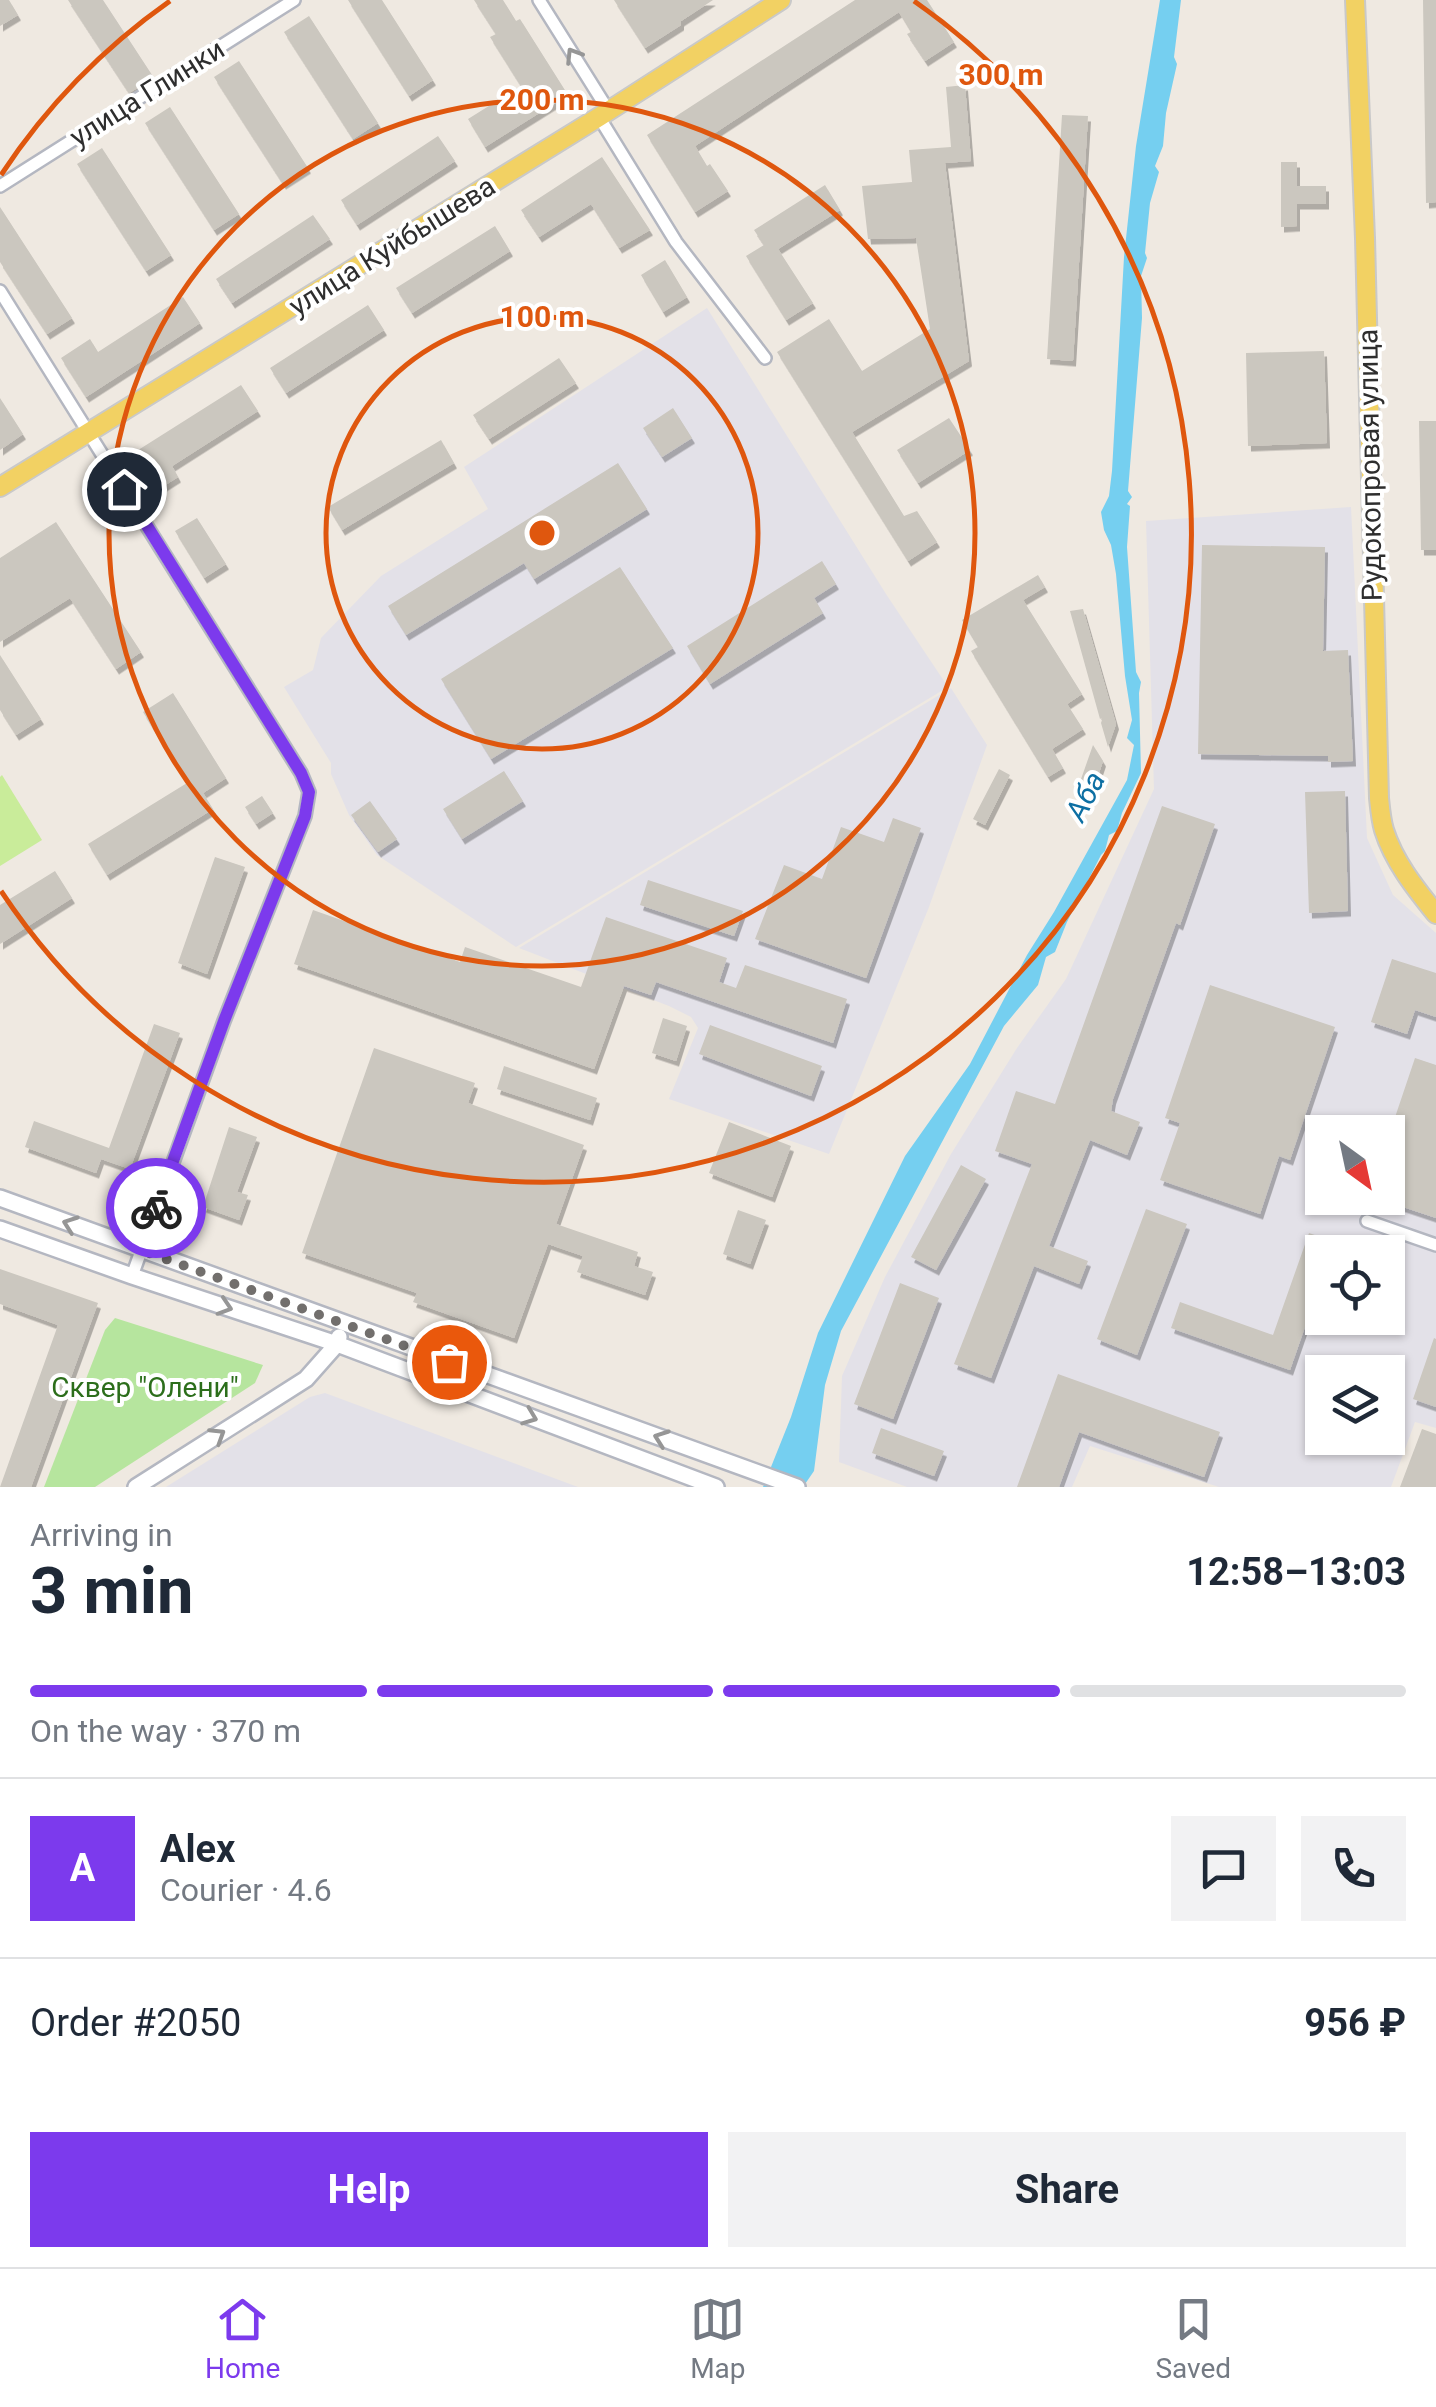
<!DOCTYPE html>
<meta charset="utf-8">
<style>
body{margin:0;font-family:Roboto,sans-serif;background:#f2f2f3;color:#1f2937;height:100vh;display:flex;flex-direction:column;font-size:38px;white-space:nowrap}
*{box-sizing:border-box;margin:0}
p{font-size:32px;color:#747a83}
.icon{flex:none;width:55px;height:55px;fill:none;stroke:currentColor;stroke-width:2;stroke-linecap:round;stroke-linejoin:round}
.map{position:relative;height:1487px;overflow:hidden}
.side{display:flex;flex-direction:column;background:#fff;flex:1}
.side>*{flex:none}
.needle{width:65px;rotate:147deg}
.buttons{position:absolute;left:1305px;top:1115px;display:grid;gap:20px}
.buttons a{display:grid;place-items:center;width:100px;height:100px;border-radius:0px;background:#fff;box-shadow:0 2px 8px #0004;font-size:50px}
.pin{position:absolute;display:grid;place-items:center;width:85px;height:85px;color:#fff;margin:-42px;border:5px solid #fff;border-radius:50%;box-shadow:0 2px 10px #0007}
.courier{position:absolute;display:grid;place-items:center;width:100px;height:100px;margin:-50px;border:8px solid #7c3aed;border-radius:50%;background:#fff;color:#222;box-shadow:0 2px 12px #0007}
.head em{font-style:normal;font-weight:700}
.head div{display:flex;flex-direction:column-reverse}
.head{display:flex;align-items:center;justify-content:space-between;height:170px;padding:0 30px}
h1{font-size:65px;font-weight:700;line-height:75px}
.bar{display:grid;grid-template-columns:repeat(4,1fr);gap:15px 10px;align-content:center;height:120px;padding:0 30px}
.bar i{height:12px;border-radius:8px;background:#e0e1e3}
.bar .on{background:#7c3aed}
.bar p{grid-column:span 4}
.line{display:flex;align-items:center;gap:25px;padding:0 30px;border-top:2px solid #e0e1e3}
.line div{flex:1}
.round{display:grid;place-items:center;flex:none;width:105px;height:105px;border-radius:0px;background:#f2f2f3}
.button{display:flex;gap:20px;margin-top:auto;padding:20px 30px}
.button a{flex:1;height:115px;border-radius:0px;background:#7c3aed;color:#fff;font-size:40px;font-weight:700;line-height:115px;text-align:center}
.button a+a{background:#f2f2f3;color:#1f2937}
.dock{display:flex;justify-content:space-around;align-items:center;height:140px;border-top:2px solid #e0e1e3;background:#fff;font-size:28px;color:#747a83}
.dock a{display:grid;justify-items:center;gap:5px}
.dock .on{color:#7c3aed}
.map>svg:first-child{display:block}
.industrial{fill:#e3e1e8;fill-rule:evenodd}
.green{fill:#b6e59e}
.pitch{fill:#c9ec9a}
.water{fill:#75cff0}
.building{fill:#cbc7bf;filter:url(#shadow)}
.lines{fill:none;stroke-linecap:round;stroke-linejoin:round}
.street-casing{stroke:#b4b7c1;stroke-width:16}
.secondary-casing{stroke:#b4b7c1;stroke-width:20}
.primary-casing{stroke:#c9c9c9;stroke-width:22}
.street{stroke:#fff;stroke-width:11}
.secondary{stroke:#fff;stroke-width:15}
.primary{stroke:#f2d163;stroke-width:18}
.oneway{stroke:#969696}
.done{stroke:#726f6d;stroke-width:10;stroke-dasharray:0 18}
.route{stroke:#7c3aed;stroke-width:12}
.ring{fill:none;stroke:#df570e;stroke-width:5}
.labels{text-anchor:middle;dominant-baseline:central;stroke-width:8;stroke-linejoin:round;paint-order:stroke}
.street-label{font-size:28px;fill:#2e2e2e;stroke:#fff}
.park-label{font-size:28px;fill:#2c6e1b;stroke:#fff}
.water-label{font-size:30px;font-style:italic;fill:#0d6fa3;stroke:#fff}
.centre{fill:#df570e;stroke:#fff;stroke-width:5}
.ring-label{font-size:30px;text-anchor:middle;font-weight:bold;fill:#df570e;stroke:#fff;stroke-width:8;stroke-linejoin:round;paint-order:stroke}
</style>
<div class="map">
<svg width="1436" height="1487" viewBox="0 0 1436 1487">
<defs>
<filter id="shadow"><feDropShadow dx="3" dy="5.5" stdDeviation="0" flood-color="#0004"/></filter>
</defs>
<rect width="100%" height="100%" fill="#efe9e1"/>
<path class="industrial" d="M707 308 886 594 948 687 516 947 377 855 349 815 331 774V763L284 687 313 670 321 638 381 576 488 509 464 467Z
M1351 507 1367 838 1393 895 1436 933V1428L1415 1422 1391 1487H1219L1090 1446 1072 1487H907L839 1462 842 1376 885 1277 951 1154 1017 1048 1066 979 1154 789 1146 521ZM1322 1132H1388V1198H1322ZM1322 1252H1388V1318H1322ZM1322 1372H1388V1438H1322Z
M951 688 987 745 929 907 829 1154 669 1099 698 1028 691 1017 669 1006 519 948Z
M325 1393 578 1487H166L310 1397Z"/>
<path class="green" d="M115 1318 263 1365 255 1383 95 1487H44L105 1330Z"/>
<path class="pitch" d="M2 775 42 840 0 866V777Z"/>
<path class="water" d="M1160 0H1181L1174 57 1177 64 1166 113 1163 146 1155 166 1159 172 1150 203 1145 253 1147 258 1141 276 1142 318 1128 491 1132 497 1127 504 1130 506 1127 547 1136 672 1141 682 1139 693 1141 773 1122 813 1117 831 1109 835 1105 851 1101 855 1067 922 1055 952 1046 957 1038 985 1004 1026 841 1331 825 1385 814 1471 803 1487H763L791 1417 818 1333 905 1156 970 1064 1027 955 1054 912 1127 780 1134 745 1127 738 1132 720 1125 676 1116 574 1111 545 1104 530 1101 512 1109 496 1112 471 1124 257 1136 146Z"/>
<path class="building" d="M0 0H9L18 15 0 26Z
M68 0H103L154 78 129 93Z
M348 0H382L433 80 409 96Z
M474 0H503L516 21 520 19 568 95 485 147 468 119 521 86 490 37 496 34Z
M614 0H713L681 21V25L645 48Z
M855 0H927L954 42 925 61 907 34 911 32 899 12 695 146 707 166 710 164 728 191 695 212 647 135Z
M1423 0H1436V202L1426 203Z
M309 16 378 123 353 139 284 32Z
M239 61 308 168 283 184 214 77Z
M965 85 971 161 945 163 969 361 852 432 904 516 917 511 937 542 908 561 777 352 829 319 862 371 930 329 916 238 868 239 862 186 912 182 909 150 951 147 946 87Z
M170 107 239 214 214 230 145 123Z
M1062 115 1088 116 1073 361 1047 359Z
M438 136 455 161 357 225 341 200Z
M102 148 171 255 146 271 77 164Z
M602 157 650 230 619 248 591 204 539 237 521 210Z
M1281 162H1297V186H1326V204H1297V226L1281 227Z
M825 185 840 210 778 249 813 303 786 320 746 256 764 245 754 230Z
M0 207 72 318 47 334 0 262Z
M313 215 330 239 232 303 216 279Z
M495 226 510 251 412 313 396 288Z
M665 260 687 297 663 312 641 275Z
M183 297 200 323 86 397 61 358 90 339 98 352Z
M368 305 384 330 286 393 270 368Z
M1324 351 1327 443 1248 446 1246 353Z
M559 358 576 383 489 439 473 415Z
M241 385 258 411 172 466 178 477 148 496 124 459Z
M0 398 23 434 0 450Z
M673 408 692 438 662 457 643 428Z
M949 418 970 450 918 483 897 450Z
M1419 421H1436V550H1421Z
M441 440 454 463 342 530 328 507Z
M618 463 647 509 534 579 524 563 406 635 388 606Z
M197 518 226 564 204 578 175 531Z
M56 522 141 652 116 669 70 598 0 642V558Z
M1202 545 1325 547 1323 651 1348 650 1353 761 1328 762V756L1198 754Z
M822 561 836 584 814 598 823 613 710 684 687 646Z
M620 567 673 648 491 759 441 679Z
M1038 575 1045 587 1023 600 1082 694 1067 704 1083 729 1052 749 1063 768 1048 777 971 651 978 647 962 620Z
M1083 609 1116 724 1108 747 1101 723 1103 717 1100 719 1070 611Z
M0 655 41 719 16 735 0 710Z
M173 693 226 778 203 793 213 809 107 875 88 844 187 783 143 712Z
M1093 745 1103 761 1094 788 1080 782Z
M999 769 1010 775 985 825 973 819Z
M504 771 523 801 462 839 443 809Z
M1345 791 1348 911 1309 913 1305 792Z
M262 796 273 813 256 824 245 807Z
M370 801 397 839 378 852 351 815Z
M1162 806 1215 824 1180 925 1176 923 1113 1099 1111 1111 1140 1122 1127 1155 1090 1140 1049 1246 1088 1261 1079 1284 1034 1266 991 1378 954 1364 1032 1164 995 1151 1016 1091 1055 1104Z
M893 818 921 828 866 978 755 939 784 865 822 879 841 827 884 842Z
M215 857 245 867 207 974 178 963Z
M55 871 72 898 0 944V905Z
M648 880 743 911 734 936 640 905Z
M313 910 460 962 465 947 581 987 606 917 727 958 719 982 736 988 745 965 847 999 833 1043 656 982 651 995 624 986 594 1069 294 964Z
M1392 959 1436 973V1017L1415 1010 1407 1034 1371 1022Z
M1210 985 1335 1027 1290 1160 1279 1156 1260 1214 1160 1180 1180 1123 1165 1118Z
M663 1018 687 1026 676 1061 652 1053Z
M154 1024 180 1033 130 1169 101 1159 96 1173 25 1147 34 1121 109 1148Z
M710 1025 822 1066 811 1096 699 1054Z
M374 1048 475 1083 468 1103 584 1145 556 1224 638 1252 634 1266 653 1272 645 1295 577 1272 583 1256 548 1244 514 1338 413 1302 417 1293 302 1253Z
M1415 1058 1436 1065V1218L1388 1202V1138Z
M504 1066 597 1098 590 1120 497 1089Z
M729 1122 791 1146 772 1197 709 1173Z
M229 1127 257 1137 237 1192 248 1195 239 1220 203 1207Z
M961 1165 986 1179 936 1270 911 1257Z
M1146 1209 1187 1224 1137 1355 1097 1339Z
M738 1210 766 1220 750 1264 723 1254Z
M1309 1233 1335 1242 1331 1252H1322V1278L1290 1370 1171 1328 1180 1302 1273 1335Z
M0 1269 98 1303 31 1487H0L58 1325 0 1304Z
M900 1283 939 1298 893 1419 854 1404Z
M1434 1338 1436 1339V1407L1413 1399Z
M1058 1374 1220 1432 1204 1477 1079 1432 1059 1487H1017Z
M881 1428 944 1451 934 1476 872 1453Z
M1422 1429 1436 1434V1487H1400Z"/>
<g class="lines">
<defs>
<path id="street" d="M539 0 608 110
M599 117 676 242 765 358
M0 186 294 0
M0 291 301 773 309 792 305 816 224 1021 132 1276
M1367 1221 1436 1245"/>
<path id="secondary" d="M0 1198 797 1487
M0 1229 132 1276 337 1344 716 1487
M136 1487 306 1379 337 1344 339 1337"/>
<path id="primary" d="M1355 0 1365 238 1379 798C1380 808 1381 820 1384 830 1394 862 1416 889 1436 914
M0 487 599 117 781 0"/>
</defs>
<use href="#street" class="street-casing"/>
<use href="#secondary" class="secondary-casing"/>
<use href="#primary" class="primary-casing"/>
<use href="#street" class="street"/>
<use href="#secondary" class="secondary"/>
<use href="#primary" class="primary"/>
</g>
<defs><path id="oneway-chevron" d="M-2-3.5L2.5 0L-2 3.5" fill="none" stroke-width="1.6" stroke-linecap="round" stroke-linejoin="round" transform="scale(2.5)"/></defs>
<g class="oneway">
<use href="#oneway-chevron" transform="translate(573 55) rotate(-122)"/>
<use href="#oneway-chevron" transform="translate(70 1224) rotate(-160)"/>
<use href="#oneway-chevron" transform="translate(225 1307) rotate(18)"/>
<use href="#oneway-chevron" transform="translate(530 1417) rotate(21)"/>
<use href="#oneway-chevron" transform="translate(218 1435) rotate(-32)"/>
<use href="#oneway-chevron" transform="translate(661 1438) rotate(-160)"/>
</g>
<g class="lines">
<path class="done" d="M156 1208 141 1250 449 1362"/>
<path class="route" d="M124 489 301 773 309 792 305 816 224 1021 156 1208"/>
</g>
<g class="ring">
<circle cx="542" cy="533" r="216"/>
<circle cx="542" cy="533" r="433"/>
<path d="M1 175A649 649 0 0 1 170 1M914 1A649 649 0 1 1 1 891"/>
</g>
<g class="labels">
<g class="street-label">
<text transform="translate(147 93) rotate(-32)">улица Глинки</text>
<text transform="translate(392 246) rotate(-32)">улица Куйбышева</text>
<text transform="translate(1370 465) rotate(-91)">Рудокопровая улица</text>
</g>
<g class="park-label">
<text x="145" y="1387">Сквер "Олени"</text>
</g>
<g class="water-label">
<text transform="translate(1085 796) rotate(-63)">Аба</text>
</g>
</g>
<circle cx="542" cy="533" r="15" class="centre"/>
<g class="ring-label">
<text x="1001" y="85">300 m</text>
<text x="542" y="110">200 m</text>
<text x="542" y="327">100 m</text>
</g>
</svg>
<div class="buttons">
<a><svg class="needle" viewBox="-14 -14 28 28"><path d="M0-13l5 13h-10z" fill="#e53935"/><path d="M0 13l5-13h-10z" fill="#747a83"/></svg></a>
<a><svg class="icon" aria-label="locate" viewBox="0 0 24 24"><circle cx="12" cy="12" r="6"/><path d="M12 2v4M12 18v4M2 12h4M18 12h4"/></svg></a>
<a><svg class="icon" aria-label="layers" viewBox="0 0 24 24"><path d="M12 4l9 5-9 5-9-5zM3 14l9 5 9-5"/></svg></a>
</div>
<div class="pin" style="left:449px;top:1362px;background:#ea580c"><svg class="icon" aria-label="bag" viewBox="0 0 24 24"><path d="M5 8h14l-1 12H6zM9 8a3 3 0 0 1 6 0"/></svg></div>
<div class="pin" style="left:124px;top:489px;background:#1f2937"><svg class="icon" aria-label="home" viewBox="0 0 24 24"><path d="M3 11l9-7 9 7M6 9v11h12V9"/></svg></div>
<div class="courier" style="left:156px;top:1208px"><svg class="icon" aria-label="bike" viewBox="0 0 24 24"><circle cx="6" cy="16" r="4"/><circle cx="18" cy="16" r="4"/><path d="M6 16l4-8h5l3 8M10 8l3 8H6M13 5h3"/></svg></div>
</div>
<section class="side">
<div class="head"><div><h1>3 min</h1><p>Arriving in</p></div><em>12:58–13:03</em></div>
<div class="bar"><i class="on"></i><i class="on"></i><i class="on"></i><i></i><p>On the way · 370 m</p></div>
<div class="line" style="height:180px"><b class="round" style="background:#7c3aed;color:#fff">A</b><div><b>Alex</b><p>Courier · 4.6</p></div><a class="round"><svg class="icon" aria-label="chat" viewBox="0 0 24 24"><path d="M4 5h16v11H9l-5 4z"/></svg></a><a class="round"><svg class="icon" aria-label="phone" viewBox="0 0 24 24"><path d="M5 4h4l2 5-3 2q2 4 5 5l2-3 5 2v4C11 20 4 13 5 4z"/></svg></a></div>
<div class="line" style="height:130px"><div>Order #2050</div><b>956 ₽</b></div>
<div class="button"><a>Help</a><a>Share</a></div>
</section>
<nav class="dock">
<a class="on"><svg class="icon" aria-label="home" viewBox="0 0 24 24"><path d="M3 11l9-7 9 7M6 9v11h12V9"/></svg>Home</a>
<a><svg class="icon" aria-label="map" viewBox="0 0 24 24"><path d="M3 6l6-2 6 2 6-2v14l-6 2-6-2-6 2zM9 4v14M15 6v14"/></svg>Map</a>
<a><svg class="icon" aria-label="saved" viewBox="0 0 24 24"><path d="M7 4h10v16l-5-4-5 4z"/></svg>Saved</a>
</nav>
